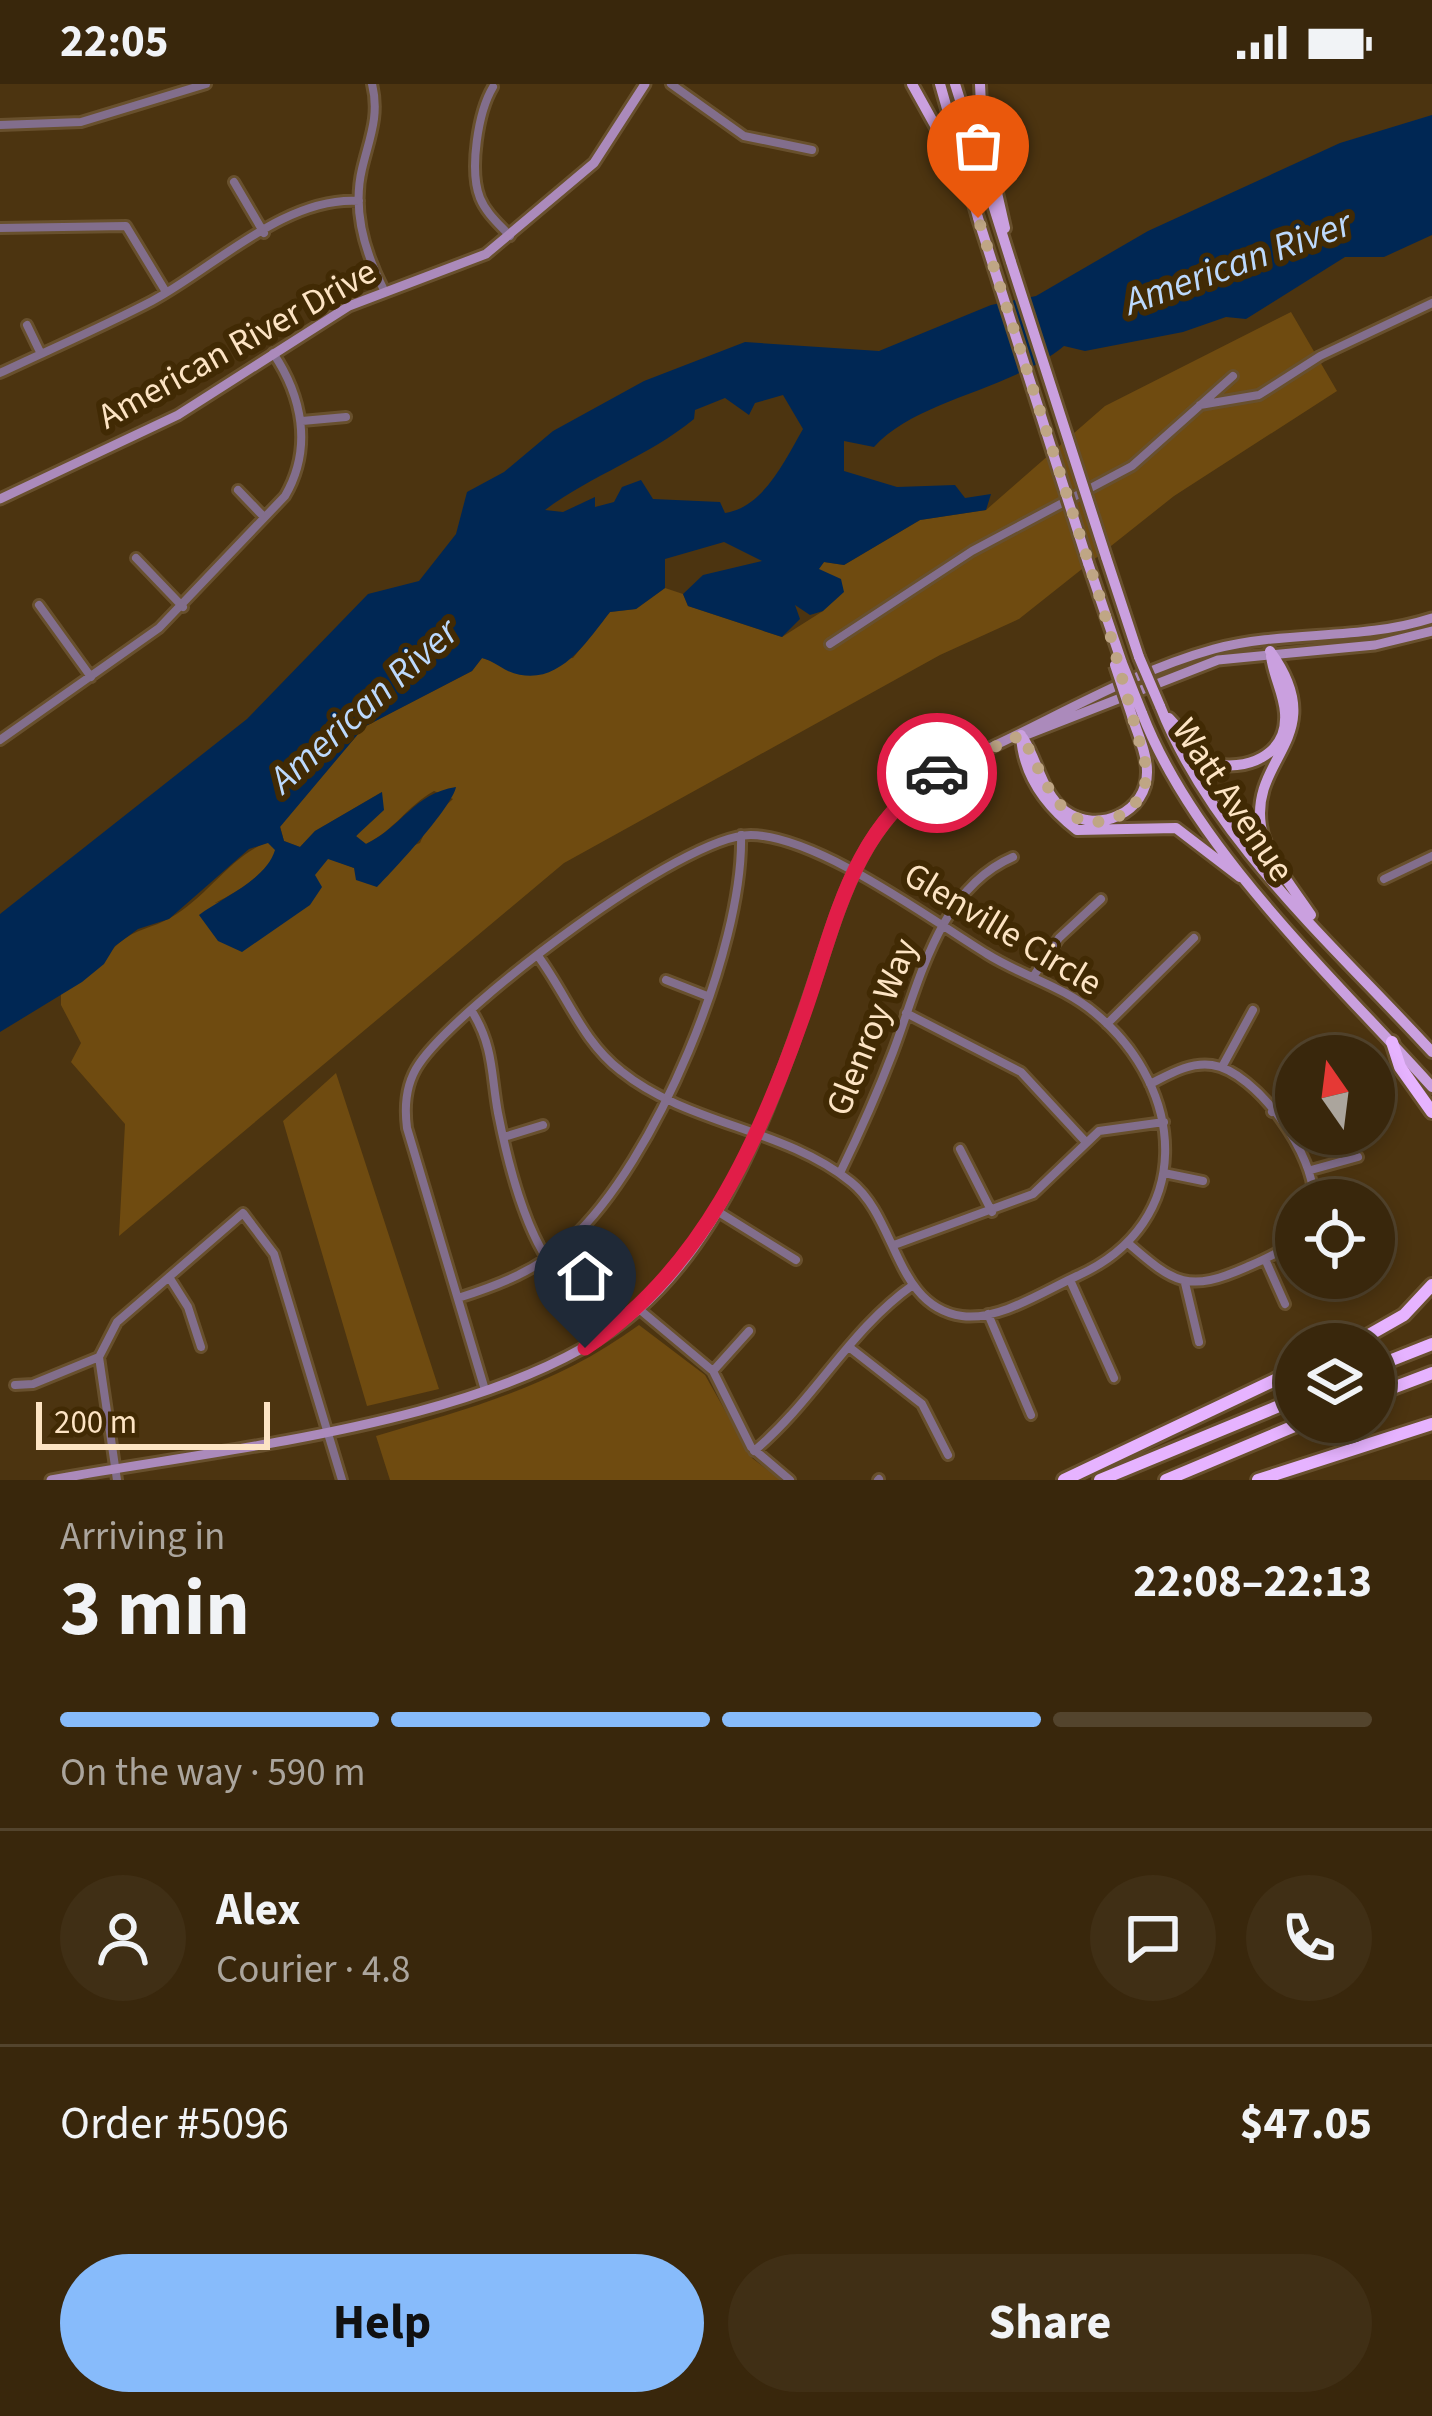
<!DOCTYPE html>
<meta charset="utf-8">
<style>
body{margin:0;font-family:"Source Sans 3",sans-serif;background:#402f15;color:#f1f3f6;height:100vh;display:flex;flex-direction:column;font-size:45px;white-space:nowrap}
*{box-sizing:border-box;margin:0}
p{font-size:39px;color:#aba59d}
.icon{flex:none;width:66px;height:66px;fill:none;stroke:currentColor;stroke-width:2;stroke-linecap:round;stroke-linejoin:round}
.map{position:relative;height:1396px;overflow:hidden}
.panel{display:flex;flex-direction:column;background:#39270c;flex:1}
.panel>*{flex:none}
.needle{width:78px;rotate:346deg}
.tools{position:absolute;left:1275px;top:951px;display:grid;gap:24px}
.tools a{display:grid;place-items:center;width:120px;height:120px;border-radius:50%;background:#39270c;box-shadow:0 6px 18px #0003,0 0 0 3px #53442d;font-size:60px}
.scale{position:absolute;left:36px;bottom:30px;width:234px;box-sizing:border-box;padding-left:12px;border:6px solid #fde4c4;border-top:0;font-size:33px;line-height:42px;white-space:nowrap;color:#fde4c4;-webkit-text-stroke:9px #412a04;paint-order:stroke}
.pin{position:absolute;display:grid;place-items:center;width:102px;height:102px;color:#fff;margin:-123px -51px;border-radius:50% 50% 50% 0;rotate:-45deg;box-shadow:0 0 12px #0007}
.pin .icon{rotate:45deg}
.courier{position:absolute;display:grid;place-items:center;width:120px;height:120px;margin:-60px;border:9px solid #e11d48;border-radius:50%;background:#fff;color:#222;box-shadow:0 3px 15px #0007}
.overview em{font-style:normal;font-weight:700}
.overview div{display:flex;flex-direction:column-reverse}
.overview{display:flex;align-items:center;justify-content:space-between;height:204px;padding:0 60px}
h1{font-size:78px;font-weight:700;line-height:90px}
.bar{display:grid;grid-template-columns:repeat(4,1fr);gap:18px 12px;align-content:center;height:144px;padding:0 60px}
.bar i{height:15px;border-radius:9px;background:#53442d}
.bar .on{background:#87bbfb}
.bar p{grid-column:span 4}
.line{display:flex;align-items:center;gap:30px;padding:0 60px;border-top:3px solid #53442d}
.line div{flex:1}
.round{display:grid;place-items:center;flex:none;width:126px;height:126px;border-radius:63px;background:#402f15}
.button{display:flex;gap:24px;margin-top:auto;padding:24px 60px}
.button a{flex:1;height:138px;border-radius:72px;background:#87bbfb;color:#111;font-size:48px;font-weight:700;line-height:138px;text-align:center}
.button a+a{background:#402f15;color:#f1f3f6}
.status{display:flex;justify-content:space-between;align-items:center;height:84px;padding:0 60px;background:#39270c;direction:ltr}
.status svg{height:33px;fill:currentColor}
.map>svg:first-child{display:block}
.green{fill:#6f4b10}
.water{fill:#002754;fill-rule:evenodd}
.lines{fill:none;stroke-linecap:round;stroke-linejoin:round}
.street-casing{stroke:#68502d;stroke-width:14}
.secondary-casing{stroke:#68502d;stroke-width:15}
.primary-casing{stroke:#68502d;stroke-width:16}
.highway-casing{stroke:#68502d;stroke-width:18}
.street{stroke:#826e8c;stroke-width:8}
.secondary{stroke:#ab8abb;stroke-width:9}
.primary{stroke:#caa0df;stroke-width:10}
.highway{stroke:#e6b3ff;stroke-width:12}
.primary-bridge-casing{stroke:#68502d;stroke-width:16;stroke-linecap:butt}
.primary-bridge{stroke:#caa0df;stroke-width:10}
.done{stroke:#bfa685;stroke-width:12;stroke-dasharray:0 21.6}
.route{stroke:#e11d48;stroke-width:15}
.labels{text-anchor:middle;dominant-baseline:central;stroke-width:12;stroke-linejoin:round;paint-order:stroke}
.street-label{font-size:36px;fill:#fde4c4;stroke:#412a04}
.water-label{font-size:39px;font-style:italic;fill:#bcd9fd;stroke:#412a04}
</style>
<div class="status"><b>22:05</b><svg viewBox="0 0 49 12"><path d="M0 12V9h3v3zM5 12V6h3v6zM10 12V3h3v9zM15 12V0h3v12zM26 1h20v11H26zM47 4h2v5h-2z"/></svg></div>
<div class="map">
<svg width="1432" height="1396" viewBox="0 0 1432 1396">
<rect width="100%" height="100%" fill="#4c3410"/>
<path class="green" d="M1291 228 1337 307 1174 412 1019 535 940 571 564 779 119 1152 125 1040 71 978 81 959 61 921V908C88 895 98 878 119 859 135 845 153 844 170 834 207 814 230 772 268 758L276 766C269 789 236 809 215 819L314 791 328 774 354 784 420 759 430 736 453 715 434 707C406 723 396 745 366 760L356 753 382 708 315 747 300 763 284 757 280 742 364 643 472 587 482 574 501 580 573 574 610 528 636 525 665 504 683 510 688 522 782 553 823 527 818 485 824 478 844 481 920 436 986 426 1105 322Z
M336 989 439 1305 367 1322 283 1037Z
M639 1241 705 1291 752 1374 781 1396H390L376 1352C474 1323 555 1302 639 1241Z"/>
<path class="water" d="M1432 31V151L1384 173H1345L1246 235 1226 233 1183 248 1085 267 1064 262C1009 307 917 315 874 363L844 357V387L897 403 955 401 965 414 991 410 986 426 920 436 844 481 824 478 819 485 841 495 844 508 823 527 810 531 795 521 800 535 782 553 688 522 683 510 703 491 762 477 724 458 665 475V504L636 525 610 528C585 560 556 607 508 587 500 583 493 577 482 574L472 587 364 643 280 743 284 757 300 763 315 747 382 708 384 726 356 752 366 760C403 742 413 710 456 703 452 723 395 785 377 803L356 796 354 784 328 775 315 791 322 803 310 821 242 868 218 857 199 831C223 813 266 796 275 766L268 759 249 765 169 835 138 845 115 862 104 880 82 898 0 948V830L247 635 368 510 419 497 456 450 467 408 504 388 553 347 644 297 745 258 879 267 991 221 1036 212 1148 147 1340 59ZM783 311 803 345C785 376 764 423 725 429L720 418 653 415 641 396 622 403 614 418 595 423V413L563 428 545 426C592 391 649 372 694 335L695 326 725 314 749 331 755 319Z"/>
<g class="lines">
<defs>
<path id="street" d="M372 0C380 32 369 55 362 85 352 127 365 169 384 206
M671 0 744 52 812 66
M493 3C478 28 469 86 480 114 486 129 499 140 510 152
M0 41 81 38 206 0
M234 98 264 149
M0 144 126 142 166 208
M27 241 41 270
M0 289C51 265 102 243 152 217 214 184 285 112 359 117
M1200 321 1259 311 1320 272 1432 219
M302 337 346 333
M238 406 264 433
M136 474 183 523
M39 521 91 593
M830 560 972 467 1132 382 1233 292
M0 656 159 544 285 412C313 364 302 312 273 269
M1384 795 1432 772
M1033 893 1059 854 1101 815
M666 896 707 912
M473 929C494 964 491 991 498 1029 507 1075 522 1136 547 1175
M906 929 1021 988 1084 1056
M1107 940 1194 854
M1222 983 1253 926
M1150 1000C1170 990 1189 978 1212 981 1256 987 1317 1073 1313 1116
M1272 1028 1296 1009
M504 1053 543 1041
M960 1065 992 1128
M1311 1086 1358 1073
M840 1089C859 1050 877 1010 893 968 919 900 938 805 1013 773
M1164 1089 1203 1097
M717 1127 796 1176
M1128 1159C1175 1200 1188 1209 1247 1183 1265 1175 1282 1168 1296 1154
M894 1161 1033 1110 1099 1047 1164 1038
M1265 1175 1285 1220
M169 1193 188 1223 201 1263
M1070 1196 1114 1294
M1185 1199 1199 1258
M458 1214C499 1201 538 1186 570 1156 655 1079 744 865 741 751
M639 1225 713 1287 751 1363 790 1396
M988 1230 1031 1331
M849 1263 922 1320 948 1371
M99 1273 117 1396
M713 1287 749 1247
M15 1301 33 1300 99 1273 117 1238 243 1129 274 1170 342 1396
M485 1306 407 1044C404 1021 406 999 419 980 457 923 683 750 751 751 818 752 930 835 987 870 1022 892 1063 902 1095 929 1187 1005 1196 1139 1077 1192 1044 1207 999 1237 962 1232 895 1223 897 1134 851 1098 784 1044 688 1041 621 987 582 957 567 911 538 872
M754 1367C815 1316 849 1246 913 1201
M878 1396 879 1395"/>
<path id="secondary" d="M0 415 178 331 349 222 486 170 594 79 645 0
M1026 651 1218 576 1375 561 1432 547
M51 1396C222 1364 506 1340 638 1226 724 1151 771 1025 807 919 839 827 856 738 945 684 1035 647 1120 591 1214 565 1286 546 1361 557 1432 534"/>
<path id="primary" d="M912 0 957 81
M940 0 978 134
M955 0 1011 178
M980 0 982 43 1005 144
M1106 473 1139 573
M1088 479 1122 579
M1270 567C1332 653 1250 672 1261 742 1266 773 1294 805 1311 831
M1160 622C1213 757 1336 863 1432 968
M1142 629C1194 765 1335 895 1432 1003
M1169 634 1210 679C1245 688 1288 672 1285 629 1284 610 1273 591 1271 572
M1021 651C1023 692 1046 722 1077 746L1176 744 1240 793
M1023 654C1038 677 1042 710 1065 727 1098 751 1148 728 1147 687 1147 669 1137 649 1132 632"/>
<path id="highway" d="M1392 958 1400 983 1432 1028
M1353 1260 1404 1231 1432 1201
M1374 1283 1432 1260
M1374 1311 1432 1289
M1064 1396 1296 1286
M1100 1396 1296 1315
M1166 1396 1304 1338
M1258 1396 1432 1340"/>
</defs>
<use href="#street" class="street-casing"/>
<use href="#secondary" class="secondary-casing"/>
<use href="#primary" class="primary-casing"/>
<use href="#highway" class="highway-casing"/>
<use href="#street" class="street"/>
<use href="#secondary" class="secondary"/>
<use href="#primary" class="primary"/>
<use href="#highway" class="highway"/>
<defs>
<path id="primary-bridge" d="M978 134 1088 479
M1011 178 1106 473
M1139 573 1160 622
M1122 579 1142 629
M1115 581 1132 632"/>
</defs>
<use href="#primary-bridge" class="primary-bridge-casing"/>
<use href="#primary-bridge" class="primary-bridge"/>
</g>
<g class="lines">
<path class="done" d="M937 689 1021 651C1043 686 1058 757 1116 733 1136 726 1143 709 1148 689L1101 517 978 134"/>
<path class="route" d="M585 1264C701 1187 758 1060 803 932 836 839 850 747 937 689"/>
</g>
<g class="labels">
<g class="street-label">
<text transform="translate(237 260) rotate(-29)">American River Drive</text>
<text transform="translate(1233 716) rotate(56)">Watt Avenue</text>
<text transform="translate(1003 845) rotate(31)">Glenville Circle</text>
<text transform="translate(872 943) rotate(-68)">Glenroy Way</text>
</g>
<g class="water-label">
<text transform="translate(1238 179) rotate(-20)">American River</text>
<text transform="translate(364 622) rotate(-42)">American River</text>
</g>
</g>
</svg>
<div class="tools">
<a><svg class="needle" viewBox="-14 -14 28 28"><path d="M0-13l5 13h-10z" fill="#e53935"/><path d="M0 13l5-13h-10z" fill="#aba59d"/></svg></a>
<a><svg class="icon" aria-label="locate" viewBox="0 0 24 24"><circle cx="12" cy="12" r="6"/><path d="M12 2v4M12 18v4M2 12h4M18 12h4"/></svg></a>
<a><svg class="icon" aria-label="layers" viewBox="0 0 24 24"><path d="M12 4l9 5-9 5-9-5zM3 14l9 5 9-5"/></svg></a>
</div>
<div class="scale">200 m</div>
<div class="pin" style="left:978px;top:134px;background:#ea580c"><svg class="icon" aria-label="bag" viewBox="0 0 24 24"><path d="M5 8h14l-1 12H6zM9 8a3 3 0 0 1 6 0"/></svg></div>
<div class="pin" style="left:585px;top:1264px;background:#1f2937"><svg class="icon" aria-label="home" viewBox="0 0 24 24"><path d="M3 11l9-7 9 7M6 9v11h12V9"/></svg></div>
<div class="courier" style="left:937px;top:689px"><svg class="icon" aria-label="car" viewBox="0 0 24 24"><path d="M5 17H2v-5l4-1 3-4h7l3 4 3 1v5h-3M9 17h6M6 11h13"/><circle cx="7" cy="17" r="2"/><circle cx="17" cy="17" r="2"/></svg></div>
</div>
<section class="panel">
<div class="overview"><div><h1>3 min</h1><p>Arriving in</p></div><em>22:08–22:13</em></div>
<div class="bar"><i class="on"></i><i class="on"></i><i class="on"></i><i></i><p>On the way · 590 m</p></div>
<div class="line" style="height:216px"><a class="round"><svg class="icon" aria-label="person" viewBox="0 0 24 24"><circle cx="12" cy="8" r="4"/><path d="M4 21q1-7 8-7t8 7"/></svg></a><div><b>Alex</b><p>Courier · 4.8</p></div><a class="round"><svg class="icon" aria-label="chat" viewBox="0 0 24 24"><path d="M4 5h16v11H9l-5 4z"/></svg></a><a class="round"><svg class="icon" aria-label="phone" viewBox="0 0 24 24"><path d="M5 4h4l2 5-3 2q2 4 5 5l2-3 5 2v4C11 20 4 13 5 4z"/></svg></a></div>
<div class="line" style="height:156px"><div>Order #5096</div><b>$47.05</b></div>
<div class="button"><a>Help</a><a>Share</a></div>
</section>
